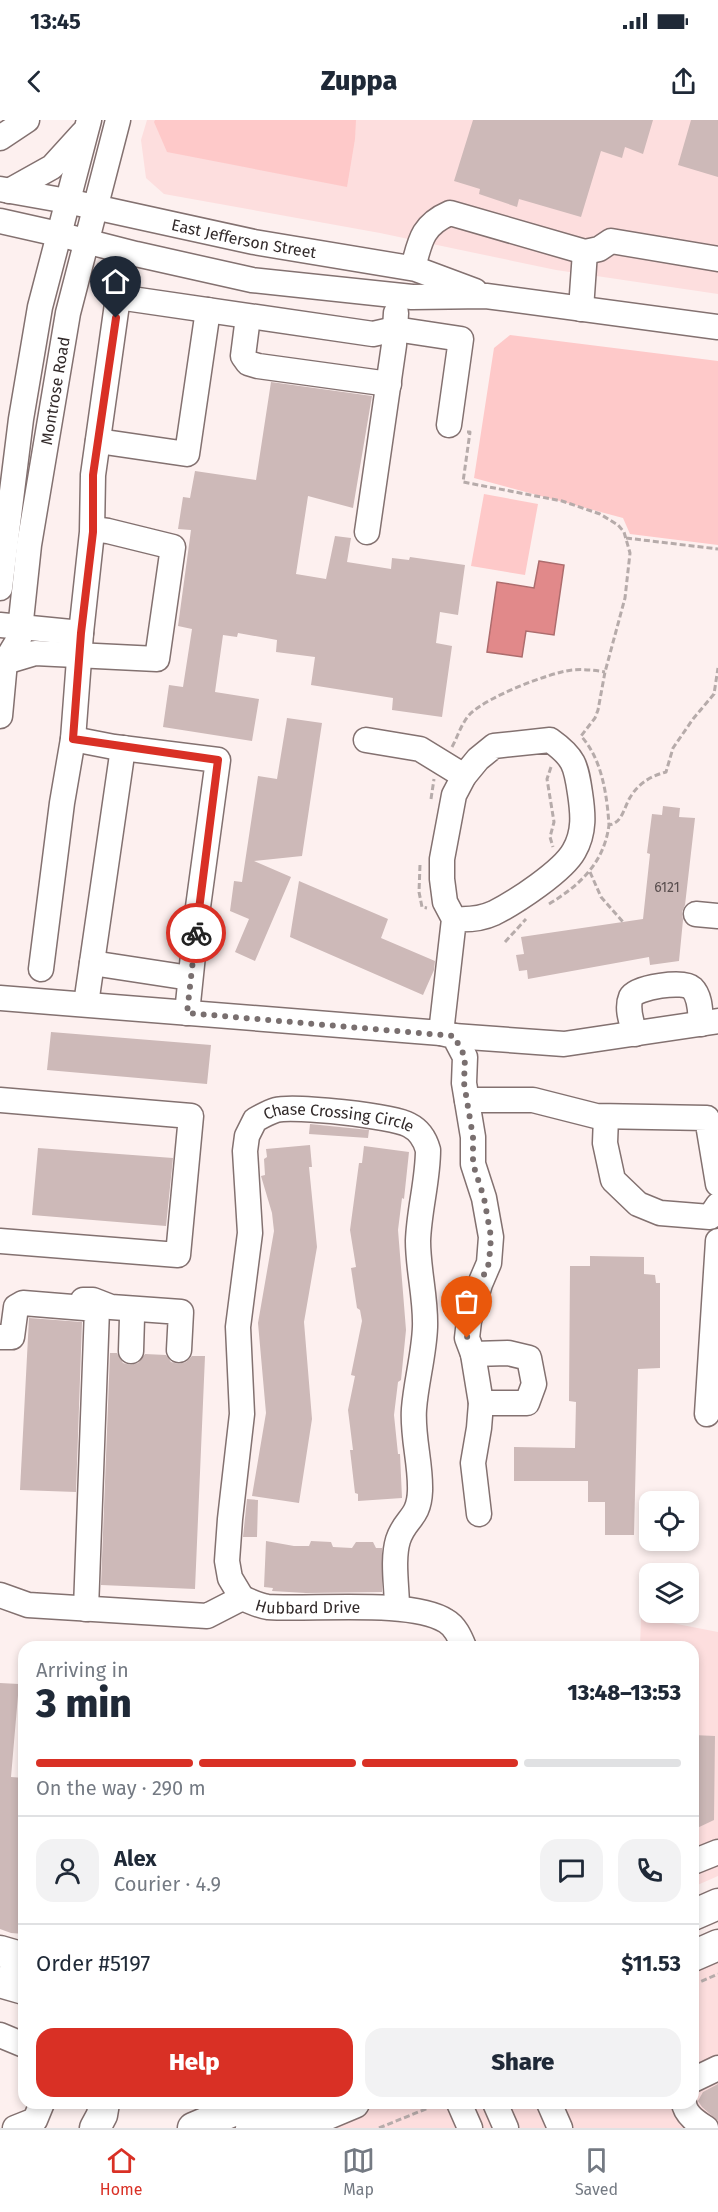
<!DOCTYPE html>
<meta charset="utf-8">
<style>
body{margin:0;font-family:"Fira Sans",sans-serif;background:#f2f2f3;color:#1f2937;height:100vh;display:flex;flex-direction:column;font-size:22px;white-space:nowrap}
*{box-sizing:border-box;margin:0}
p{font-size:20px;color:#747a83}
.icon{flex:none;width:33px;height:33px;fill:none;stroke:currentColor;stroke-width:2;stroke-linecap:round;stroke-linejoin:round}
.map{position:relative;flex:1;overflow:hidden}
.sheet{position:absolute;left:18px;top:1521px;width:681px;height:468px;display:flex;flex-direction:column;background:#fff;border-radius:18px;box-shadow:0 3px 9px #0003}
.sheet>*{flex:none}
.controls{position:absolute;left:639px;top:1371px;display:grid;gap:12px}
.controls a{display:grid;place-items:center;width:60px;height:60px;border-radius:12px;background:#fff;box-shadow:0 3px 9px #0003;font-size:30px}
.pin{position:absolute;display:grid;place-items:center;width:51px;height:51px;color:#fff;margin:-62px -26px;border-radius:50% 50% 50% 0;rotate:-45deg;box-shadow:0 0 6px #0007}
.pin .icon{rotate:45deg}
.courier{position:absolute;display:grid;place-items:center;width:60px;height:60px;margin:-30px;border:4px solid #d93025;border-radius:50%;background:#fff;color:#222;box-shadow:0 2px 8px #0007}
.headline em{font-style:normal;font-weight:800}
.headline div{display:flex;flex-direction:column-reverse}
.headline{display:flex;align-items:center;justify-content:space-between;height:102px;padding:0 18px}
h1{font-size:39px;font-weight:800;line-height:45px}
.bar{display:grid;grid-template-columns:repeat(4,1fr);gap:9px 6px;align-content:center;height:72px;padding:0 18px}
.bar i{height:8px;border-radius:4px;background:#e0e1e3}
.bar .current{background:#d93025}
.bar p{grid-column:span 4}
.line{display:flex;align-items:center;gap:15px;padding:0 18px;border-top:2px solid #e0e1e3}
.line div{flex:1}
.round{display:grid;place-items:center;flex:none;width:63px;height:63px;border-radius:18px;background:#f2f2f3}
.primary-button{display:flex;gap:12px;margin-top:auto;padding:12px 18px}
.primary-button a{flex:1;height:69px;border-radius:18px;background:#d93025;color:#fff;font-size:24px;font-weight:800;line-height:69px;text-align:center}
.primary-button a+a{background:#f2f2f3;color:#1f2937}
.status{display:flex;justify-content:space-between;align-items:center;height:42px;padding:0 30px;background:#fff;direction:ltr}
.status svg{height:16px;fill:currentColor}
header{display:flex;justify-content:space-between;align-items:center;height:78px;padding:0 18px;background:#fff;font-size:27px;font-weight:800}
.tabs{display:flex;justify-content:space-around;align-items:center;height:84px;border-top:2px solid #e0e1e3;background:#fff;font-size:16px;color:#747a83}
.tabs a{display:grid;justify-items:center;gap:3px}
.tabs .current{color:#d93025}
.map>svg:first-child{display:block}
.built{fill:#fddede}
.green{fill:#fec9c9}
.water{fill:#e1898a;stroke:#ac6c6d;stroke-width:1.5}
.building{fill:#cdb9b8}
.lines{fill:none;stroke-linecap:round;stroke-linejoin:round}
.minor-casing{stroke:#837170;stroke-width:27}
.major-casing{stroke:#837170;stroke-width:33}
.path{stroke:#b6abaa;stroke-width:3;stroke-dasharray:6 3;stroke-linecap:butt}
.minor{stroke:#fff;stroke-width:24}
.major{stroke:#fff;stroke-width:30}
.done{stroke:#796f6f;stroke-width:6;stroke-dasharray:0 10.8}
.route{stroke:#d93025;stroke-width:8}
.labels{text-anchor:middle;dominant-baseline:central;stroke-width:6;stroke-linejoin:round;paint-order:stroke}
.number-label{font-size:14px;fill:#594e4e}
.street-label{font-size:16px;fill:#322a2a;stroke:#fdf0ef}
</style>
<div class="status"><b>13:45</b><svg viewBox="0 0 49 12"><path d="M0 12V9h3v3zM5 12V6h3v6zM10 12V3h3v9zM15 12V0h3v12zM26 1h20v11H26zM47 4h2v5h-2z"/></svg></div>
<header><svg class="icon" aria-label="back" viewBox="0 0 24 24"><path d="M15 5l-7 7 7 7"/></svg>Zuppa<svg class="icon" aria-label="share" viewBox="0 0 24 24"><path d="M12 15V3M7 8l5-5 5 5M5 13v7h14v-7"/></svg></header>
<div class="map">
<svg width="718" height="2008" viewBox="0 0 718 2008">
<rect width="100%" height="100%" fill="#fdf0ef"/>
<path class="built" d="M147 0H718V174L556 150 380 113 164 74 146 58 141 20Z
M641 1497 718 1512V1756L693 1767V1527H640Z
M718 1825V2008H294L354 1983H693V1836Z"/>
<path class="green" d="M155 0H356L355 19 347 67 167 32 154 2Z
M510 215 718 241V425L630 414 623 398 474 358 494 228Z
M484 374 538 384 525 455 471 446Z"/>
<path class="water" d="M539 441 564 445 554 515 526 511 522 537 487 532 497 462 534 468Z"/>
<path class="building" d="M473 0H653L643 34 625 27 622 38 601 31 581 97 519 79 517 87 479 74 480 69 454 61Z
M691 0H718V57L678 45Z
M271 262 372 276 353 388 308 376 296 454 326 459 335 416 351 418 347 442 391 449 392 438 409 440 410 437 465 445 458 495 440 492 436 523 452 526 442 597 392 590 393 578 311 565 315 537 276 532 277 520 238 513 237 517 223 515 215 572 259 579 252 621 163 607 169 565 183 567 192 509 178 506 191 410 178 409 183 377 190 378 195 351 256 360Z
M287 598 322 603 302 736 254 741 291 757 255 841 235 832 249 799 230 791 234 761 242 762 258 656 277 659Z
M663 686 680 688 679 697 695 698 685 785 682 792 683 800 679 841 650 845 649 837 528 859 527 850 519 851 516 835 524 834 521 817 643 799 650 734 647 733 652 694 662 695Z
M299 761 388 799 381 818 435 841 434 850 423 875 290 817Z
M51 912 211 925 207 964 47 950Z
M310 1004 369 1010 368 1018 309 1014Z
M310 1025 312 1047H309L317 1127 304 1202 312 1299 299 1383 252 1376 266 1293 258 1203 274 1111 272 1093 261 1056 265 1055 264 1039 267 1037 266 1029Z
M364 1026 409 1032 404 1079 402 1078 398 1110 406 1210 401 1260 398 1262 394 1295 398 1334H400L402 1378 358 1381V1374L355 1373 350 1330H353L348 1290 355 1256 351 1255 362 1201 360 1190 357 1188 351 1148 356 1147 350 1110 359 1043H362Z
M38 1028 173 1038 166 1106 32 1095Z
M590 1136 644 1137V1154L655 1155 656 1163H660V1248L638 1249 634 1415H605V1382H588V1361H514V1327L575 1328 576 1282 569 1281 570 1146H590Z
M29 1198 82 1202 76 1372 20 1370Z
M110 1233H117L123 1243 130 1245 138 1243 145 1234 166 1235 171 1242 179 1244 186 1242 192 1236H205L195 1469 101 1465Z
M247 1379 258 1380 257 1417H243Z
M266 1421 294 1426H309L311 1421 331 1422 333 1427 352 1428 356 1422H373L376 1428H382V1472L306 1473 272 1471 273 1468 264 1467Z
M0 1563 19 1564 11 1657 24 1658V1814L11 1813 0 1809Z
M693 1615 715 1616 714 1700 693 1710Z
M718 1964V2001L702 1987 698 1981 703 1972Z"/>
<g class="lines">
<defs>
<g id="minor">
<path d="M0 18 27 0"/>
<path id="s1" d="M0 69 67 81 254 122 416 149 475 171"/>
<path d="M9 71 52 47 82 14"/>
<path d="M0 101 58 114 136 134 252 160 412 177 486 176 718 207"/>
<path d="M413 148C420 121 422 105 450 93L585 132 599 129 611 121 718 139"/>
<path d="M581 189 585 132"/>
<path d="M248 197 243 236 248 243 258 246 389 264"/>
<path d="M98 321 187 334 208 190"/>
<path d="M367 412 394 225 396 193"/>
<path d="M0 468 21 299 40 187 89 0"/>
<path d="M0 505 81 513"/>
<path d="M5 542 35 533 157 539 173 427 108 411 93 409"/>
<path id="s2" d="M0 596 5 542 19 519 29 425 68 193 118 0"/>
<path d="M73 619 114 627 218 640 198 787 187 893"/>
<path d="M366 620 420 629 464 656"/>
<path d="M696 794 718 796"/>
<path d="M92 843 190 858"/>
<path d="M41 849 62 683 73 619 81 513 92 412 93 355 118 177 373 214 395 209 461 219 449 305"/>
<path d="M0 878 441 913 454 799 445 782 442 759V739L454 675 464 656 478 639 494 626 550 620C574 637 576 645 580 673 583 693 585 712 574 731 563 751 516 782 494 793 481 799 468 800 454 799"/>
<path d="M86 884 123 628"/>
<path d="M441 913 454 916 465 937 464 963 473 1017V1044L484 1078 491 1117 489 1143 480 1164 469 1201 467 1218 473 1234 481 1283 479 1308 473 1343 479 1394"/>
<path d="M635 914C632 903 626 889 631 877 636 867 684 860 692 868 701 877 700 892 701 904"/>
<path d="M454 916 564 924 718 901"/>
<path d="M0 980 191 996 178 1135 0 1121"/>
<path d="M467 980H533L596 996 707 998 718 1064"/>
<path d="M606 997 605 1023 613 1060 638 1084 660 1093 710 1097 718 1085"/>
<path d="M83 1180H93L111 1187 181 1192 179 1230"/>
<path d="M0 1217H12L16 1187 23 1183 97 1189 86 1489"/>
<path d="M131 1231 132 1198"/>
<path d="M473 1234 508 1233 529 1238 534 1264 527 1283H481"/>
<path d="M707 1294 718 1121"/>
<path id="s3" d="M0 1475 28 1485 207 1496 242 1478C250 1481 259 1486 268 1487 311 1490 412 1479 446 1501 455 1506 460 1517 464 1527"/>
<path id="s4" d="M242 1478 230 1458 227 1441 230 1399 242 1294 238 1207 250 1113 245 1031 247 1016 255 1000C262 996 269 992 276 990 293 985 393 996 409 1005 419 1010 425 1019 428 1030 428 1060 419 1090 418 1121 418 1150 426 1178 425 1207 424 1235 416 1262 414 1289 412 1316 421 1344 420 1371 419 1399 405 1398 398 1420 392 1440 397 1467 397 1488"/>
<path d="M693 1742 718 1732"/>
<path d="M0 1915 24 1925"/>
<path d="M693 1960 718 1948"/>
<path d="M459 1983 470 2008"/>
<path d="M495 1983 506 2008"/>
<path d="M549 1983 560 2008"/>
<path d="M684 1983C685 1994 696 2002 706 2008"/>
<path d="M15 2008 35 2000 42 1983"/>
</g>
<path id="major" d="M693 1795 718 1784
M0 1831 24 1838
M693 1836 718 1825
M0 1862 24 1869
M95 2008 102 1995 104 1983
M193 2008 252 1983
M251 2008 307 1983
M294 2008 354 1983"/>
</defs>
<use href="#minor" class="minor-casing"/>
<use href="#major" class="major-casing"/>
<path class="path" d="M467 312H470L463 362 562 381 600 394 618 405 624 412 630 433 625 478 605 552 598 590 595 598 581 616C602 639 607 675 609 705 623 703 624 686 631 676 639 663 651 656 666 652L673 628 693 599 714 574 718 548
M626 418 718 429
M452 627C458 616 461 604 470 594 487 577 548 553 572 550 583 549 594 550 605 552
M551 647 547 659 554 702 550 717 553 727
M431 679 434 659
M420 745 419 772 422 787 427 788
M590 752 601 777 623 802
M549 784C580 765 604 743 609 705
M505 822 526 799
M693 1865 718 1854
M379 2008 438 1984"/>
<use href="#minor" class="minor"/>
<use href="#major" class="major"/>
</g>
<g class="lines">
<path class="done" d="M196 813 187 893 454 916 465 937 464 963 473 1017V1044L484 1078 491 1117 489 1143 480 1164 469 1201 467 1218"/>
<path class="route" d="M116 198 93 355V412L81 513 73 619 218 640 196 813"/>
</g>
<g class="labels">
<g class="number-label">
<text x="667" y="767">6121</text>
</g>
<g class="street-label">
<text stroke="none"><textPath href="#s1" startOffset="249">East Jefferson Street</textPath></text>
<text stroke="none"><textPath href="#s2" startOffset="332">Montrose Road</textPath></text>
<text stroke="none"><textPath href="#s4" startOffset="572">Chase Crossing Circle</textPath></text>
<text stroke="none"><textPath href="#s3" startOffset="316">Hubbard Drive</textPath></text>
</g>
</g>
</svg>
<div class="controls">
<a><svg class="icon" aria-label="locate" viewBox="0 0 24 24"><circle cx="12" cy="12" r="6"/><path d="M12 2v4M12 18v4M2 12h4M18 12h4"/></svg></a>
<a><svg class="icon" aria-label="layers" viewBox="0 0 24 24"><path d="M12 4l9 5-9 5-9-5zM3 14l9 5 9-5"/></svg></a>
</div>
<div class="pin" style="left:467px;top:1218px;background:#ea580c"><svg class="icon" aria-label="bag" viewBox="0 0 24 24"><path d="M5 8h14l-1 12H6zM9 8a3 3 0 0 1 6 0"/></svg></div>
<div class="pin" style="left:116px;top:198px;background:#1f2937"><svg class="icon" aria-label="home" viewBox="0 0 24 24"><path d="M3 11l9-7 9 7M6 9v11h12V9"/></svg></div>
<div class="courier" style="left:196px;top:813px"><svg class="icon" aria-label="bike" viewBox="0 0 24 24"><circle cx="6" cy="16" r="4"/><circle cx="18" cy="16" r="4"/><path d="M6 16l4-8h5l3 8M10 8l3 8H6M13 5h3"/></svg></div>
<section class="sheet">
<div class="headline"><div><h1>3 min</h1><p>Arriving in</p></div><em>13:48–13:53</em></div>
<div class="bar"><i class="current"></i><i class="current"></i><i class="current"></i><i></i><p>On the way · 290 m</p></div>
<div class="line" style="height:108px"><a class="round"><svg class="icon" aria-label="person" viewBox="0 0 24 24"><circle cx="12" cy="8" r="4"/><path d="M4 21q1-7 8-7t8 7"/></svg></a><div><b>Alex</b><p>Courier · 4.9</p></div><a class="round"><svg class="icon" aria-label="chat" viewBox="0 0 24 24"><path d="M4 5h16v11H9l-5 4z"/></svg></a><a class="round"><svg class="icon" aria-label="phone" viewBox="0 0 24 24"><path d="M5 4h4l2 5-3 2q2 4 5 5l2-3 5 2v4C11 20 4 13 5 4z"/></svg></a></div>
<div class="line" style="height:78px"><div>Order #5197</div><b>$11.53</b></div>
<div class="primary-button"><a>Help</a><a>Share</a></div>
</section>
</div>
<nav class="tabs">
<a class="current"><svg class="icon" aria-label="home" viewBox="0 0 24 24"><path d="M3 11l9-7 9 7M6 9v11h12V9"/></svg>Home</a>
<a><svg class="icon" aria-label="map" viewBox="0 0 24 24"><path d="M3 6l6-2 6 2 6-2v14l-6 2-6-2-6 2zM9 4v14M15 6v14"/></svg>Map</a>
<a><svg class="icon" aria-label="saved" viewBox="0 0 24 24"><path d="M7 4h10v16l-5-4-5 4z"/></svg>Saved</a>
</nav>
